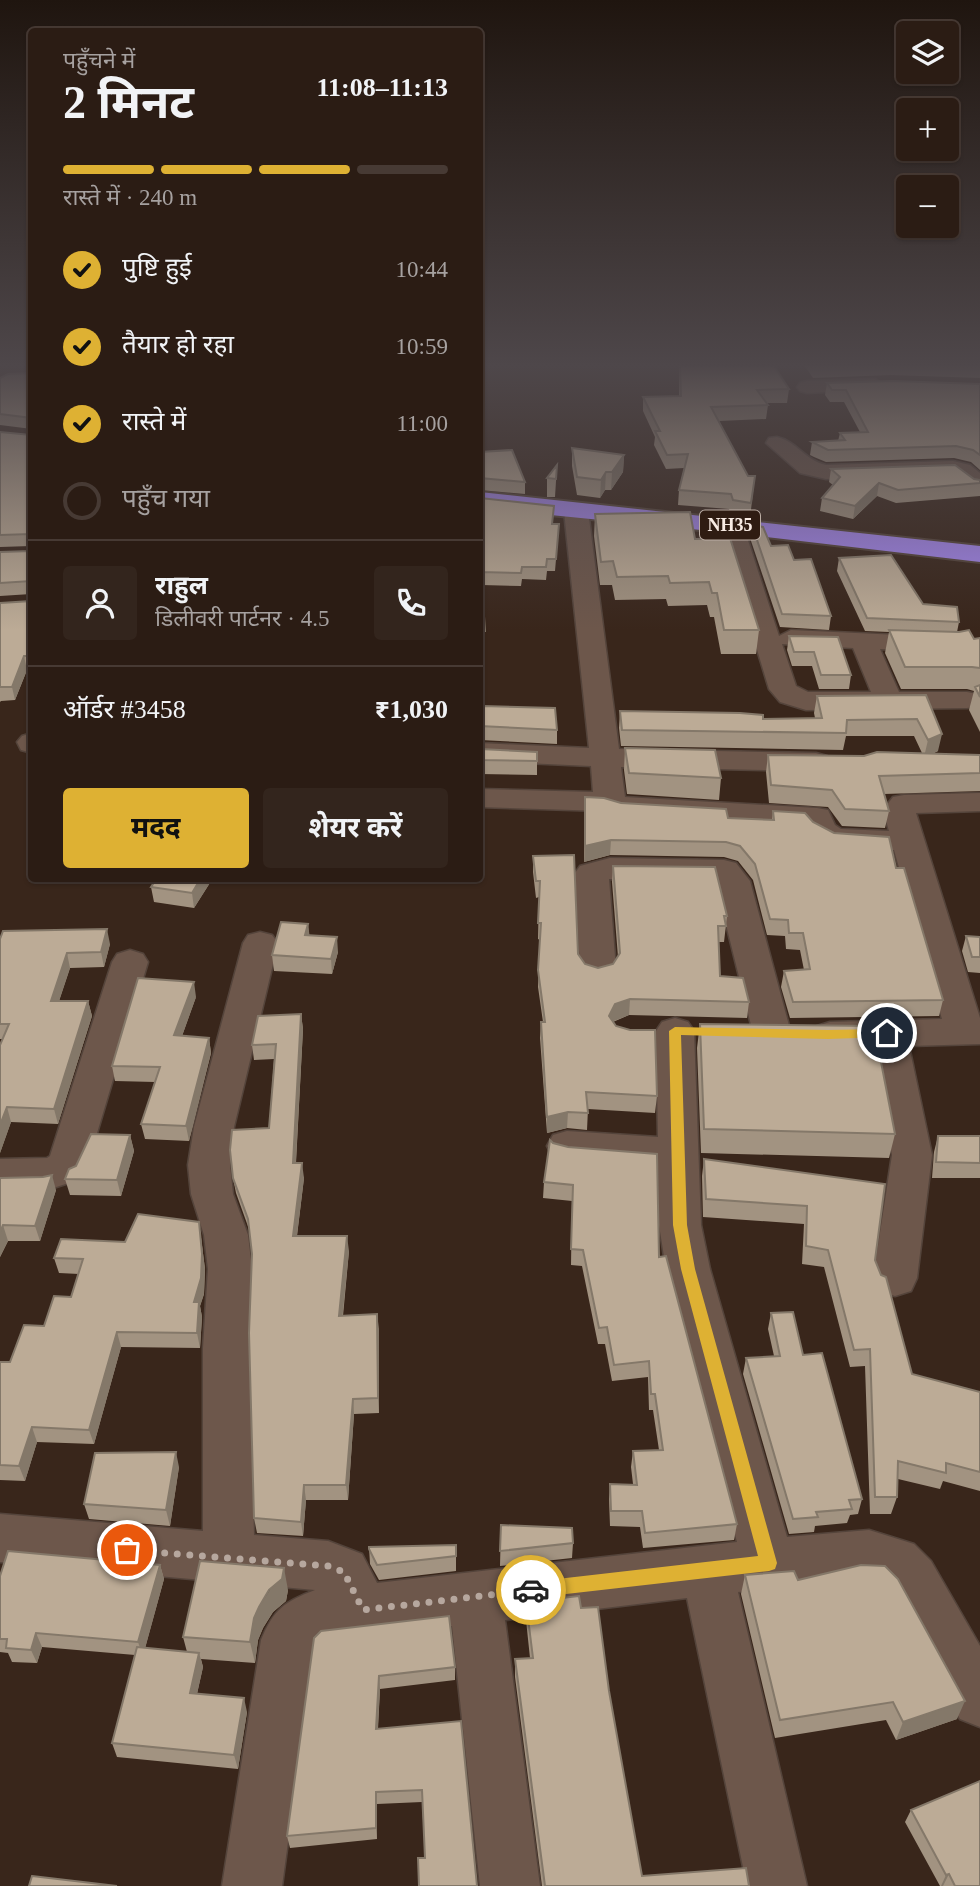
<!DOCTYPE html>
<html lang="hi">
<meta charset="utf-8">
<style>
body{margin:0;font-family:"Times New Roman","Noto Sans Devanagari",serif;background:#33251d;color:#f1f3f6;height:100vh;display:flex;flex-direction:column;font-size:26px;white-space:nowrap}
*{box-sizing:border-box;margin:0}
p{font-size:23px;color:#a6a1a0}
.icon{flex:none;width:38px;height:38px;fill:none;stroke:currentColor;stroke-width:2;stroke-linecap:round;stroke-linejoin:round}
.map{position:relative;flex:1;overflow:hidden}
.sheet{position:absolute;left:28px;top:28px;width:455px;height:854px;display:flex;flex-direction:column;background:#2b1c14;border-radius:7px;box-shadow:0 2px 5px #0004,0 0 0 2px #473a34}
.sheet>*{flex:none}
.controls{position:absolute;left:896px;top:21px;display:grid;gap:14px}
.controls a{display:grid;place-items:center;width:63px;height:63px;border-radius:7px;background:#2b1c14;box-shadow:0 2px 5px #0004,0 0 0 2px #473a34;font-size:35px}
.pin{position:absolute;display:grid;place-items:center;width:60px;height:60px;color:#fff;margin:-30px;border:4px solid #fff;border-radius:50%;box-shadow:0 2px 7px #0007}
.courier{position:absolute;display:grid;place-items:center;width:70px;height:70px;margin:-35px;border:5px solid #deb133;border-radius:50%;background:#fff;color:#222;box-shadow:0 2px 9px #0007}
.summary em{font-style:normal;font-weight:700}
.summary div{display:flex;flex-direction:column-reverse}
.summary{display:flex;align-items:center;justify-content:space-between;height:119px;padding:0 35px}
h1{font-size:46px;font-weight:700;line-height:52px}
.bar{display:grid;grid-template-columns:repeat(4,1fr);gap:10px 7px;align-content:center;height:84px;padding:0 35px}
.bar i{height:9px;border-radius:5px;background:#473a34}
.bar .current{background:#deb133}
.bar p{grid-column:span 4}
.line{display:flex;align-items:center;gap:18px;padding:0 35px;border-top:2px solid #473a34}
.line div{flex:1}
.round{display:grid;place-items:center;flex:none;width:74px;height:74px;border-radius:7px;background:#33251d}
ol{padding:0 35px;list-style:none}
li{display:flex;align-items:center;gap:21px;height:77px}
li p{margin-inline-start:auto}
li .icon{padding:7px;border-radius:50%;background:#deb133;color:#111;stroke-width:4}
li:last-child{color:#a6a1a0}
li i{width:38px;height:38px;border:4px solid #473a34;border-radius:50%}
.primary-button{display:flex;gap:14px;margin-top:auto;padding:14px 35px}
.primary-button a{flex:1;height:80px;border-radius:7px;background:#deb133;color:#111;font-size:28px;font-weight:700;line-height:80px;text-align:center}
.primary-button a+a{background:#33251d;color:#f1f3f6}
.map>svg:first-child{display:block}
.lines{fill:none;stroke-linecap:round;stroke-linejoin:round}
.minor-casing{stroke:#54443b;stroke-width:3}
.highway-casing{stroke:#54443b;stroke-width:4}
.minor{fill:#6d574b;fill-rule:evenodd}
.highway{fill:#a386ee;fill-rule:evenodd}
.wall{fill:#a29381}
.shaded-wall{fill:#847869}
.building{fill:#bcab96;stroke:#847869;stroke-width:2}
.route{fill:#deb133}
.done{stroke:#b6a79e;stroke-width:7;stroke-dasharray:0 12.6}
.labels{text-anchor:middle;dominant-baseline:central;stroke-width:7;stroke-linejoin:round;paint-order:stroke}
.shield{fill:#2f1c12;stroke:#bcaea5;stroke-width:2}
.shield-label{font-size:18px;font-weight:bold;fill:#f9ece4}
</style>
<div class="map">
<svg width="980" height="1886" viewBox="0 0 980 1886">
<rect width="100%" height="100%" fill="#39261b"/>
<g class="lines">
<defs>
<path id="minor" d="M875 379 885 385 882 389 807 393 800 391 797 387 800 383 807 381Z
M777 437C796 441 806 461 826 465L953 461 970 465 980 473V491L972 489 953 475 826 479 800 473 766 443 769 438Z
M576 504 584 506 588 511 619 749 816 753 827 756 831 762 827 768 816 771 621 767 625 797 817 808 828 810 835 825 841 829 889 831 883 810 893 797 904 795 980 793V811L916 813 980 1018V1044L909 1046 932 1155 917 1278 911 1291 895 1296 879 1291 873 1278 892 1155 871 1047 830 1048 817 1044 811 1035 817 1026 830 1022 942 1019 894 850C864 849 822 856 804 826L620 816 604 811 480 807V789L593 792 591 766 480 761V743L589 748 564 511 568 506Z
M731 518 739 520 743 525 779 636 791 630 943 637 947 643 943 649 934 651 880 649 899 692H967L977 694 980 698 977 706 967 708 806 710 780 702 769 689 719 525 723 520ZM782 644 853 648 871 692H808L796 686Z
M32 733V753L21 750 17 742 22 736Z
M610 858 724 860 736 863 750 881 791 1033 785 1042 772 1046 759 1042 753 1033 715 880 609 879 616 970 611 978 598 982 585 978 580 970 575 873 580 866Z
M260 932 272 935 278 943 234 1127 230 1165 233 1194 248 1235 252 1269 249 1348 254 1535 328 1541 362 1554 377 1583 737 1542 666 1269 659 1225 658 1168 567 1161 553 1157 547 1146 553 1135 567 1131 658 1137 656 1031 662 1022 675 1018 688 1022 694 1031 701 1225 710 1269 787 1537 869 1530 914 1544 931 1561 980 1646V1727L960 1719 893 1597 880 1583 869 1580 738 1592 807 1886H747L687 1598 505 1620 540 1886H480L452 1626 318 1644 314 1650 282 1886H222L261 1640C274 1609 284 1602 315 1590L0 1562V1514L203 1531V1348L208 1269 204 1235 191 1194 188 1165 194 1127 243 943 248 935Z
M130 950 143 954 148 962 89 1160 78 1180 47 1190 0 1191V1159L47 1158 50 1156 112 962 117 954Z"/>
<path id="highway" d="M480 492 980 546V562L731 533 480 508Z"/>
</defs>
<use href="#minor" class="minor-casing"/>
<use href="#highway" class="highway-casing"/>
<use href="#minor" class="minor"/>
<use href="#highway" class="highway"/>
</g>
<path class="wall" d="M679 366 789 389 787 403H767L768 405 766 419 719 421 748 476H755L750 518 731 515 729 509 678 505 679 490 684 468 666 469 654 445 655 437 643 411V397L679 396Z
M805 366H980V378L891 375 813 378Z
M32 373V429L0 425V378Z
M827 383 980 384V470L971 462 954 458 826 462 814 457 810 455 812 442 838 441 840 433 860 432 844 402H830L825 395Z
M0 432 31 435 32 433V670H27L15 700 1 701 0 702V603L31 601V594L0 596V552L31 551V546L0 547Z
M572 448 624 455 623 472 611 490H605L600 498 577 495 572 466Z
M480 452 525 482V494L480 490Z
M557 465 555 497H547V478Z
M831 469 974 479 980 480V496L896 503 877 496 853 519 820 511 822 498 833 485 829 482Z
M480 498 553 524H559L555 571H547L546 580 522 579 521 586 482 585 485 644H480Z
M595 514 695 539 759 630 756 654H721L714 617H710L707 605 668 606 666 599 615 600 612 585H600L594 536Z
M752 525 771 546 794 560 831 616 829 630 780 627 750 538Z
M839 558 923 604 959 622 957 632 974 639 980 638V732L969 710 974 691 967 689H901L885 653 889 632 865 631 837 571Z
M789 636 851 675 849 689H819L812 666H792L787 650Z
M926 695 938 751 932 754 980 755V791L884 794 889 811 885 828 842 826 828 807 769 803 766 772 768 755 864 756 922 753 914 736H846L843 750 621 746 619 728 620 711 763 719 815 718 814 713 817 696Z
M480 726 557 730V744L480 740Z
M625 748 721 778 719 800 627 794 624 770Z
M480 749 537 752V775L480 774Z
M585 797 728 818 772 820 773 811 813 822 896 868 943 1000 939 1016 790 1018 781 987 784 971 804 970 800 950 786 949 785 936 767 935 753 880 738 861 724 857 610 855 584 862Z
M533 856 578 954 585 964 598 968 613 964 618 957 612 882 613 866 727 916 724 942H719L720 976 749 1002 747 1018 629 1015 613 1022 657 1096 655 1113 588 1109 587 1130 567 1128 547 1133 540 1038 541 1022H543L538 987 540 940 538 939 539 897 536 898 533 872Z
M213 878 194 908 154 902 151 887Z
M308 924 309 935 338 952 332 974 274 971 272 955Z
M966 936 980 937V973L968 972 962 951Z
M0 939 110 944 104 967 70 968 59 1001H88L92 1016 58 1124 11 1122 0 1153 3 1039H0Z
M196 997 182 1036 209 1038 211 1053 189 1141 145 1139 141 1124 155 1082 115 1081 112 1066Z
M301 1014 303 1029 296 1163 304 1178 297 1236 349 1251 343 1316 379 1329V1413L354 1414 348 1500H306L303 1536 257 1533 254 1518 252 1254 250 1232 236 1193 233 1178 269 1128 274 1059 254 1060 252 1045Z
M700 1024 895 1134 889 1158 701 1153 697 1048Z
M130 1135 134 1151 121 1196 70 1195 65 1179 76 1166Z
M938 1136H980V1178H932L934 1152Z
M550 1140 659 1257 737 1524 734 1540 643 1548 640 1527 610 1526 609 1499 610 1484H633L631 1467 633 1451 659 1450 653 1410H649L648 1377 612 1381 605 1344H598L582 1266 571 1265 572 1201 543 1198 544 1182Z
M704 1159 885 1184 875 1260 912 1374 980 1392V1491L943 1481 940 1489 898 1479 897 1497 891 1514H870L865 1366 850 1367 824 1267 802 1264 804 1224 703 1217 702 1176Z
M0 1178 56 1190 40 1241H8L0 1257Z
M199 1222 205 1269 204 1294 200 1306 202 1317 200 1348 121 1347 94 1444 37 1442 25 1481 0 1480V1362H10L71 1297 79 1274 59 1273 54 1258 125 1242Z
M771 1313 803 1355 862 1499 858 1514 850 1515 847 1523 815 1526 814 1532 789 1534 743 1374 746 1358 774 1356 768 1329Z
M179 1467 170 1526 89 1519 84 1504Z
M501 1525 573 1543 572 1558 500 1566Z
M456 1545V1571L379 1580 370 1564 369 1547Z
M160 1565 164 1579 145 1648 187 1652 183 1637 288 1590 286 1601 273 1612 263 1628 258 1640 255 1663 201 1659 203 1667 197 1694 247 1712 238 1769 117 1757 112 1743 135 1655 42 1647 37 1663 12 1662 8 1653 0 1652V1576Z
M745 1575 798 1580 957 1719 896 1740 886 1720 775 1738 741 1594Z
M526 1602 581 1608 609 1691 642 1876 749 1886H542L515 1677V1659L530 1658 526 1620Z
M314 1638 455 1667V1680L380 1689 378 1729 461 1721 425 1858 422 1802 377 1804V1839L290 1848 287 1836Z
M911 1810 980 1886H940L905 1822Z"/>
<path class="shaded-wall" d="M624 455 623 472 611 490 612 472Z
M606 472 605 490 600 498 601 480Z
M879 483 877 496 853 519 855 506Z
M24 656 27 670 15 700 12 687Z
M942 734 938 751 924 757 928 740Z
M611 840 610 855 584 862 585 846Z
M201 878H213L194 908 192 893Z
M308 924 310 939 305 935Z
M107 929 110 944 104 967 101 952Z
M337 937 338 952 332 974 331 959Z
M67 953 70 968 54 1016 51 1001Z
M194 982 196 997 177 1050 174 1035Z
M630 999 629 1015 614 1021 608 1032 609 1016 615 1004Z
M88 1001 92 1016 58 1124 54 1109Z
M301 1014 303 1029 295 1178 293 1163Z
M209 1038 211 1053 189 1141 186 1126Z
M7 1107 11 1122 0 1153V1125Z
M568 1112 567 1128 547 1133V1117Z
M130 1135 134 1151 121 1196 117 1180Z
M302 1163 304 1178 295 1251 293 1236Z
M52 1175 56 1190 40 1241 35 1226Z
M199 1222 205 1269 204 1294 200 1306 202 1317 200 1348 197 1333 194 1302Z
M3 1225 8 1241 0 1257V1232Z
M347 1236 349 1251 341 1331 339 1316Z
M377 1314 379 1329V1413L378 1398Z
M117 1332 121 1347 94 1444 89 1430Z
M353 1399 354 1414 348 1500 346 1485Z
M32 1427 37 1442 25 1481 19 1466Z
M176 1452 179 1467 170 1526 166 1510Z
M304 1485 306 1500 303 1536 301 1522Z
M160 1565 164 1579 143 1656 138 1642Z
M284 1568 288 1590 286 1601 273 1612 263 1628 258 1640 255 1663 250 1642 254 1618 259 1607Z
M36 1633 42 1647 37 1663 31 1650Z
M199 1653 203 1667 194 1707 190 1693Z
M379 1676 380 1689 377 1741 376 1729Z
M244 1698 247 1712 238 1769 234 1755Z
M965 1701 957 1719 896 1740 903 1722Z
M376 1792 377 1804V1839L376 1828Z
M949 1874 943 1886H941L946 1875Z"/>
<path class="building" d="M680 366H774L789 389 757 390 768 405 711 407 748 476H755L751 503 733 500 731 494 679 490 688 454 667 455 655 431H660L643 397 681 396Z
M32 373V418L0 414V378L8 374Z
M893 381 980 384V455L973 450 956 446 828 450 812 442 845 440 840 433 868 432 846 390H832L827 383Z
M0 432 31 435 32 433V656H24L12 687H0V603L31 601V581L0 583V552L31 551V534L0 535Z
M572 448 624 455 612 472H606L601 480 577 477Z
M512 450 525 482 480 478V452Z
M557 465 556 479 547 478Z
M955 465 974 479 980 480V483L898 490 879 483 855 506 822 498 840 477 831 469Z
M480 498 554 506 552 524H559L556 559H547L546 567H522L521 573 481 572 485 631H480Z
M690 512 695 539 730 538 759 630H724L717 593H712L709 582 670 583 668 576 617 577 613 561 601 562 595 514Z
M752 525 763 527 771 546 788 545 794 560 811 559 831 616 782 614Z
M891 555 923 604 957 607 959 622 867 618 839 558Z
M889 630 959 632 969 630 974 639 980 638V668L972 667H905Z
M789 636 838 637 851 675H821L814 652H794Z
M980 685V697L975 687Z
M926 695 942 734 928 740 917 719 847 720 846 733 622 730 620 711 740 713 763 715V719L822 718 817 696Z
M482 706 555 708 557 730 480 726Z
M625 748 715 750 721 778 629 773Z
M480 749 537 752V761L480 760Z
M877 752 980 755V773L879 776 889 811 845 809 832 790 771 785 768 755 864 756Z
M585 797 604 798 621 803 726 809 728 818 774 820 773 811 805 813 813 822 834 833 889 837 896 868H904L943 1000 793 1002 784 971 810 969 803 933H789L788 920 770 919 755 864 740 846 726 842 611 840 585 846Z
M574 855 578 954 585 964 598 968 613 964 620 953 613 866 715 867 727 916H724L726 926H718L720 976 743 978 749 1002 630 999 615 1004 609 1016 616 1026 630 1030H655L657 1096 586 1092 588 1113 568 1112 547 1117 541 1022H545L538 970 541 923H538L540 881H536L533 856Z
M157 878H201L192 893 151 887Z
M281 922 308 924 305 935 337 937 331 959 272 955Z
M107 929 101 952 67 953 51 1001H88L54 1109 7 1107 0 1125V1045L9 1024H0V939L3 931Z
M966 936 980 937V957H972Z
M138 978 194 982 174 1035 209 1038 186 1126 141 1124 160 1067 112 1066Z
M301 1014 293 1163H302L293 1236H347L339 1316 377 1314 378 1398 353 1399 346 1485H304L301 1522 254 1518 249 1333 252 1254 248 1219 233 1178 230 1150 232 1130 269 1128 276 1044 252 1045 258 1016Z
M700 1024 874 1026 895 1134 704 1129Z
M91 1134 130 1135 117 1180 65 1179 69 1169 76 1166Z
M938 1136H980V1163L936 1162Z
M550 1140 553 1143 568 1147 657 1154 659 1257 666 1256 737 1524 645 1533 642 1511H611L610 1484 637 1485 633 1451 663 1450 655 1394H651L649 1361 614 1365 607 1327 599 1328 583 1250 571 1249 573 1185 544 1182Z
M704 1159 885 1184 875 1260 881 1275 886 1277 912 1374 980 1392V1472L946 1463V1473L898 1461 897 1497H875L870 1349 854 1350 828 1250 806 1246 807 1206 706 1199Z
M52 1175 35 1226 3 1225 0 1232V1178L43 1177Z
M138 1214 199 1222 202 1254 201 1278 194 1302H199L197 1333 117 1332 89 1430 32 1427 19 1466 0 1465V1362H10L24 1325 44 1326 54 1296 71 1297 83 1259 54 1258 61 1239 125 1242Z
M793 1312 803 1355 822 1353 862 1499 849 1500 852 1509 816 1512 818 1517 793 1519 746 1358 780 1356 771 1313Z
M176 1452 166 1510 84 1504 95 1453Z
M501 1525 572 1528 573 1543 500 1551Z
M456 1545V1556L377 1565 369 1549V1547Z
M8 1551 160 1565 138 1642 36 1633 31 1650 6 1648 7 1639H0V1576Z
M200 1561 284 1568 282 1579 269 1590 259 1607 254 1618 250 1642 183 1637Z
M861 1565 885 1566 898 1579 965 1701 903 1722 893 1702 780 1720 745 1575 794 1571 798 1580Z
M579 1596 581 1608 598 1607 609 1691 642 1876 746 1868 749 1886H545L515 1659 533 1658 526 1602Z
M449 1616 455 1667 379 1676 376 1729 461 1721 477 1886H419L418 1858H425L422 1790 376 1792V1828L287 1836 314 1638 321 1631Z
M137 1647 199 1653 190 1693 244 1698 234 1755 112 1743Z
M980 1781V1886H955L949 1874 946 1875 911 1810Z
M32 1876 117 1886H29Z"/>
<linearGradient id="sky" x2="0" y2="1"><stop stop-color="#1f150f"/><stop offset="0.58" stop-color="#4e474a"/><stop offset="1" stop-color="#4e474a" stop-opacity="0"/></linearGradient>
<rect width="980" height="630" fill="url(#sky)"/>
<path class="route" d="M675 1027 828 1030 887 1029 893 1033 887 1037 828 1039 681 1035 687 1225 695 1269 777 1563 775 1569 769 1571 531 1598 525 1596 522 1590 525 1584 531 1582 758 1556 681 1269 673 1225 669 1031Z"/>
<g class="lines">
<path class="done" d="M127 1550 328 1566 344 1572 363 1610 531 1590"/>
</g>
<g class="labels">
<rect class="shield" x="700" y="510.5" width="60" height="29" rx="5"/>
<g class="shield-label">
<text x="730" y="525">NH35</text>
</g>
</g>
</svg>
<div class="controls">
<a><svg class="icon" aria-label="layers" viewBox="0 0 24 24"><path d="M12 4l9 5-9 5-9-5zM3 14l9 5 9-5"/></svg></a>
<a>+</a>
<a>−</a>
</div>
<div class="pin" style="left:127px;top:1550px;background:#ea580c"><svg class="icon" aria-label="bag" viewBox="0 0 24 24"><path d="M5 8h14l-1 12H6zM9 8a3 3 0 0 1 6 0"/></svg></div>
<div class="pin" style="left:887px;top:1033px;background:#1f2937"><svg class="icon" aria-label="home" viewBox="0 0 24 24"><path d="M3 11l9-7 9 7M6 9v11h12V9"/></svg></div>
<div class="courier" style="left:531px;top:1590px"><svg class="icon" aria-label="car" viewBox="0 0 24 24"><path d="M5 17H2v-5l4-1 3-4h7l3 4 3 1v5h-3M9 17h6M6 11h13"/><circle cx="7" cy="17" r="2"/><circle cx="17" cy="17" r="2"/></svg></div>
<section class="sheet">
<div class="summary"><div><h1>2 मिनट</h1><p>पहुँचने में</p></div><em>11:08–11:13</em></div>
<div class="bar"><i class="current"></i><i class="current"></i><i class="current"></i><i></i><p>रास्ते में · 240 m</p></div>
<ol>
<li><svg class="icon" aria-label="check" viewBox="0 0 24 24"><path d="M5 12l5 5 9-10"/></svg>पुष्टि हुई<p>10:44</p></li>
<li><svg class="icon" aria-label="check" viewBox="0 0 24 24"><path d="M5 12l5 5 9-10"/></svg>तैयार हो रहा<p>10:59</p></li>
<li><svg class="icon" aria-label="check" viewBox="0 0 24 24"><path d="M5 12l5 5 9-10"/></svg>रास्ते में<p>11:00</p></li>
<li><i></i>पहुँच गया</li>
</ol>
<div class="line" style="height:126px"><a class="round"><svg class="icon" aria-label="person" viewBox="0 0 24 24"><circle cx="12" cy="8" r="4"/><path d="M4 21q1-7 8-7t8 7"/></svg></a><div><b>राहुल</b><p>डिलीवरी पार्टनर · 4.5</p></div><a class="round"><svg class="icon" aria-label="phone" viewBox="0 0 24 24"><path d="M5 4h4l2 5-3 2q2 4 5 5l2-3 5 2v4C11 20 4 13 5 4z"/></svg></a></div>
<div class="line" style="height:91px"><div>ऑर्डर #3458</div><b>₹1,030</b></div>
<div class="primary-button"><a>मदद</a><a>शेयर करें</a></div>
</section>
</div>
